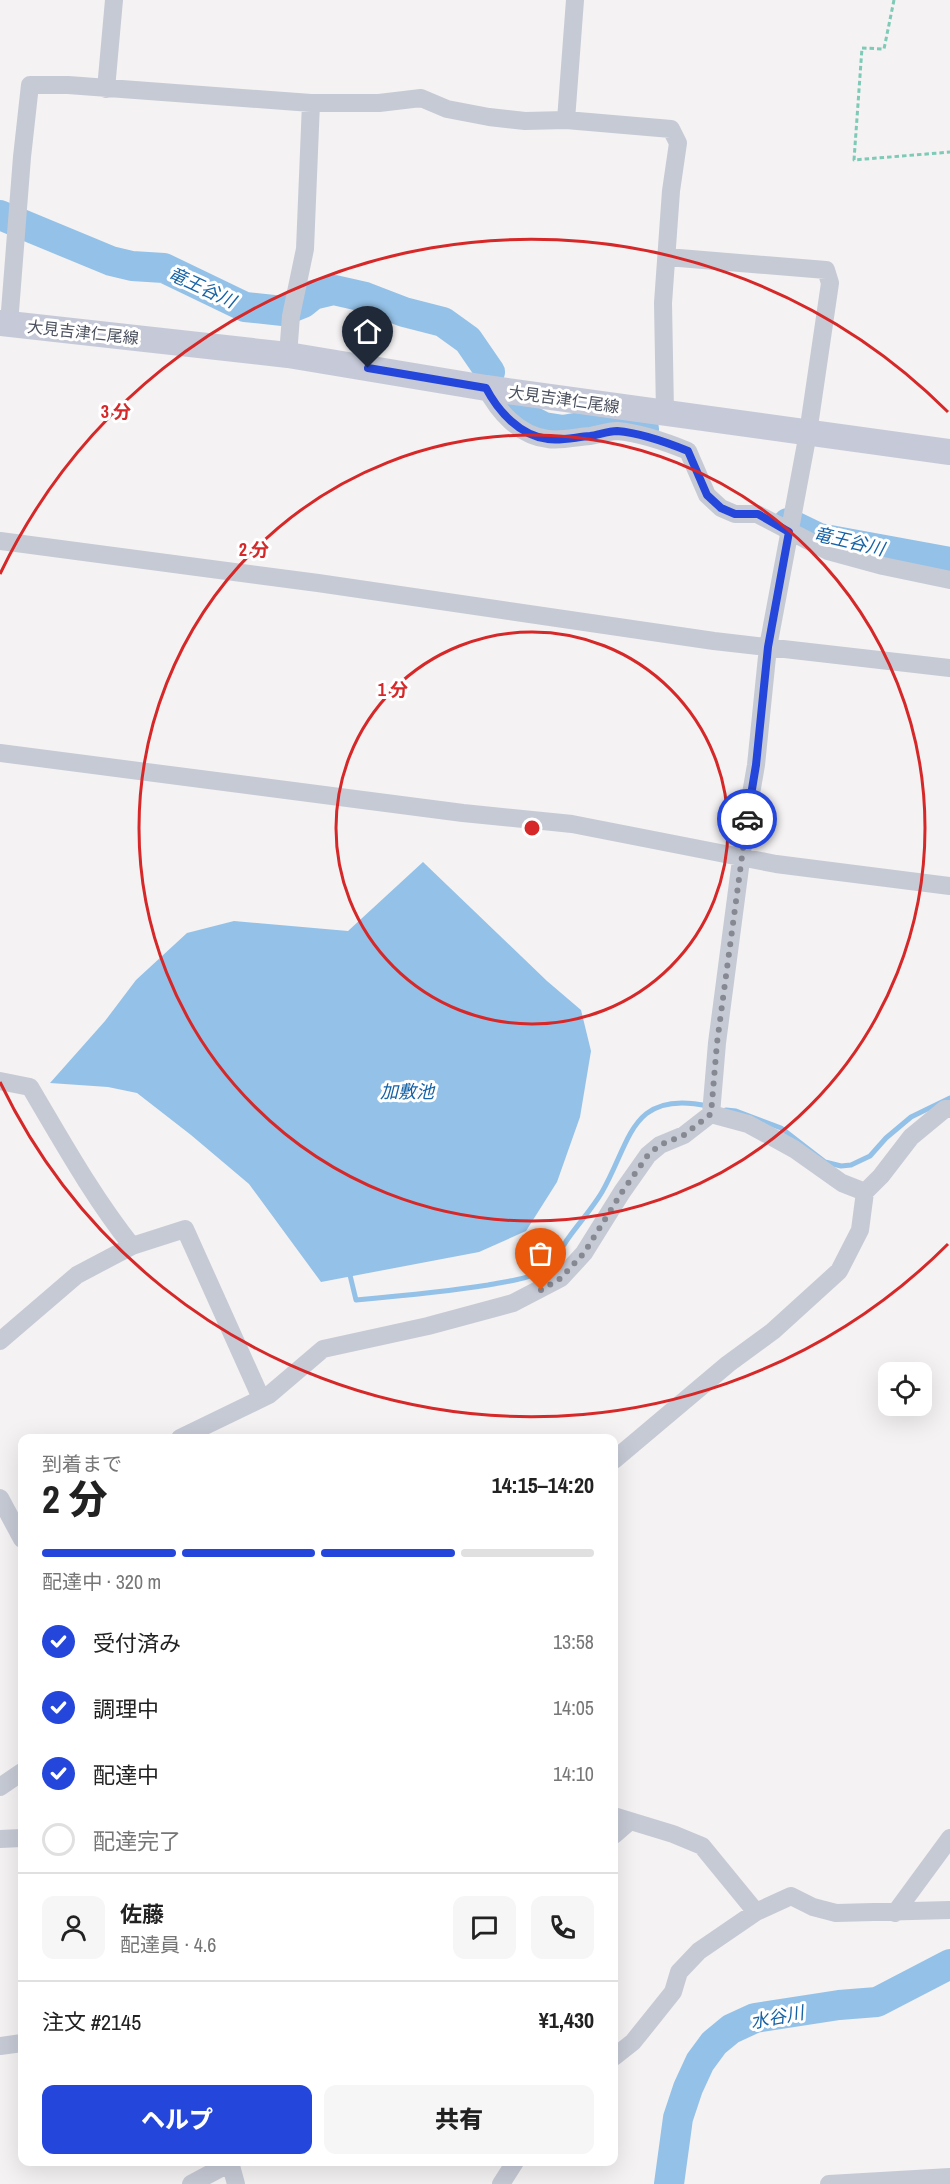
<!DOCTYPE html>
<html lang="ja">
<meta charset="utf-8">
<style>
body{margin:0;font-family:"Archivo Narrow","Noto Sans JP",sans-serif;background:#f6f6f6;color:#222;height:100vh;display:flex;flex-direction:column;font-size:22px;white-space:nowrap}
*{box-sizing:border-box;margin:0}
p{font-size:20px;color:#767676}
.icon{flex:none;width:33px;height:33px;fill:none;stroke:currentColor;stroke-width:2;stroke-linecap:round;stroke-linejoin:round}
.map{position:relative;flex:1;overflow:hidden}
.side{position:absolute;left:18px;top:1434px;width:600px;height:732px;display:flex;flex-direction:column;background:#fff;border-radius:12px;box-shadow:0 6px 24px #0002}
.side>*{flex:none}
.fabs{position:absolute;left:878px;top:1362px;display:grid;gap:12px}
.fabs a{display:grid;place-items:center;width:54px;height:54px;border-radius:12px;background:#fff;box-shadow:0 6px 24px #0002;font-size:30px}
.pin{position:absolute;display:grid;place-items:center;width:51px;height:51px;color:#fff;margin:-62px -26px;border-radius:50% 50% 50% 0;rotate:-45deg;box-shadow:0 0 6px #0007}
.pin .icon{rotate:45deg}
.courier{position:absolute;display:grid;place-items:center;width:60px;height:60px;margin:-30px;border:4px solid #2546da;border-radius:50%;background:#fff;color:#222;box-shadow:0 2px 8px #0007}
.summary em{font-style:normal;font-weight:800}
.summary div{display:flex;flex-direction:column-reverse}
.summary{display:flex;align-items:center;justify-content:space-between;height:102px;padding:0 24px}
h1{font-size:39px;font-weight:800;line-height:45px}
.bar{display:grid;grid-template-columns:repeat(4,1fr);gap:9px 6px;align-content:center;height:72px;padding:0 24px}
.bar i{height:8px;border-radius:4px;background:#e0e0e0}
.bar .selected{background:#2546da}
.bar p{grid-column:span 4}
.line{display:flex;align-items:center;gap:15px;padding:0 24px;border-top:2px solid #e0e0e0}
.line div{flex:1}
.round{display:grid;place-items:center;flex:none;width:63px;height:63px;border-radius:12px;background:#f6f6f6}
ol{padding:0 24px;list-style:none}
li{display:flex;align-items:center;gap:18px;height:66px}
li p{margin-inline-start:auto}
li .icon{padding:6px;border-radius:50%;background:#2546da;color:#fff;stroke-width:4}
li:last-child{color:#767676}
li i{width:33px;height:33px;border:3px solid #e0e0e0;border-radius:50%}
.cta{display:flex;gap:12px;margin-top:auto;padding:12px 24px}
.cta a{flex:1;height:69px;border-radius:12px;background:#2546da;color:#fff;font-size:24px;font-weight:800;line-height:69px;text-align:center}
.cta a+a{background:#f6f6f6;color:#222}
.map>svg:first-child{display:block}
.water{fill:#94c1e7}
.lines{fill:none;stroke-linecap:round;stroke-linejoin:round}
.stream{stroke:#94c1e7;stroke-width:5}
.river{stroke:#94c1e7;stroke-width:30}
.path{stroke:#7dcab7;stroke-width:3;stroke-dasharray:4.5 3;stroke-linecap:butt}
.minor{stroke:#c6cad5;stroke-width:18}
.secondary{stroke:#c6cad8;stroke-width:26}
.done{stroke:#868992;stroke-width:6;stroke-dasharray:0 10.8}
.route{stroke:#2546da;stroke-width:8}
.ring{fill:none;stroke:#d62828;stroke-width:3}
.labels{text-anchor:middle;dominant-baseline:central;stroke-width:6;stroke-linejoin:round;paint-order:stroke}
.street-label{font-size:16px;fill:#4a505e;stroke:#fff}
.water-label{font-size:18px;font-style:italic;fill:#1563a6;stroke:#fff}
.centre{fill:#d62828;stroke:#fff;stroke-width:3}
.ring-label{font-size:18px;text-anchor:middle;font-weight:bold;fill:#d62828;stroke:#fff;stroke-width:6;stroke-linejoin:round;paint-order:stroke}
</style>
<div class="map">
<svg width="950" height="2184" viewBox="0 0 950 2184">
<rect width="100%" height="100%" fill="#f4f2f2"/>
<path class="water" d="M423 862 547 981 581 1010 591 1051 580 1117 557 1182 526 1231 479 1252 321 1282 249 1184 191 1135 137 1093 108 1087 50 1083 105 1021 136 980 187 933 234 921 348 931Z"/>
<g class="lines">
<path class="stream" d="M726 1110 736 1111 781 1128 825 1162 841 1166 851 1165 870 1156 886 1138 911 1117 950 1098
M349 1271 356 1300C400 1296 444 1292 488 1285 507 1281 528 1280 545 1269 554 1263 561 1249 567 1240 578 1224 592 1209 602 1192 631 1142 630 1089 708 1106"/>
<path class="river" d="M0 215 111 261 132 266 164 268 245 307 283 311 303 303 313 295 334 290 365 297 404 312 443 322 468 340 490 372
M509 409 544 427 563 430 592 425 617 423 644 429
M788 523 819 538 950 562
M669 2184 678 2118 688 2088 700 2062 714 2043 731 2029 755 2018 839 2005 877 2002 950 1964"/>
<path class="path" d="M894 0 884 49 862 48 854 160 950 152"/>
<path class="minor" d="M106 89 114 0
M566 120 575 0
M9 324 22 157 30 85H68L311 103H379L421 98 447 109 489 117 525 121 566 120 671 129 678 143 671 191 663 303 665 412
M288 355 291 316 305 249 311 103
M486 388C498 411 519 436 548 439 561 441 576 437 590 436 598 435 608 431 617 431 641 433 666 442 688 451L707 495 721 508 735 514H757L828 551 883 566 950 580
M0 541 318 583 714 641 950 668
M0 753 463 813 572 824 776 864 950 886
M0 1081 30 1087C62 1141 93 1197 132 1246
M711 1114 748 1124 794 1149 842 1183 865 1192
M0 1341 77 1275 132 1246 185 1229 261 1398
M180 1438 269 1395 323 1349 428 1326 513 1303 561 1278 584 1253 622 1192 648 1155 660 1145 684 1135 711 1114 717 1043 746 822 756 765 768 647 808 433 830 283 826 270 667 257
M614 1460 728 1364 773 1331 839 1271 860 1230 865 1192 881 1176 911 1137 945 1109H950
M0 1498 22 1539
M0 1787 22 1772
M614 1816 673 1834 702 1846 756 1912
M614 1835 629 1822
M0 1839 22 1838
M895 1913 950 1838
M0 2046 22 2043
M614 2057 633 2042 673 1992 679 1972 699 1951 756 1912 791 1896 813 1907 836 1913 950 1910
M230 2162 236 2184
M191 2184 232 2162
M501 2184 515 2162
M829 2184 950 2177"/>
<path class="secondary" d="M0 323 288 355 486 388 950 452"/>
</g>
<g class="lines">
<path class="done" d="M541 1290 561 1278 584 1253 622 1192 648 1155 660 1145 684 1135 711 1114 717 1043 747 819"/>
<path class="route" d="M368 368 486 388C498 411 520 436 548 439 561 441 576 437 590 436 598 435 608 431 617 431 641 433 666 442 688 451L707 495 721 508 735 514H758L789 532 768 647 756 765 747 819"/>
</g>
<g class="ring">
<circle cx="532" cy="828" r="196"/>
<circle cx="532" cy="828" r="393"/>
<path d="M948 1244A589 589 0 0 1 0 1082M0 574A589 589 0 0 1 948 412"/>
</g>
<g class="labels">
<g class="street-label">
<text transform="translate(83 332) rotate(6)">大見吉津仁尾線</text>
<text transform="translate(564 399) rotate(8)">大見吉津仁尾線</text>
</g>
<g class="water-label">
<text transform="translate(202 287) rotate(25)">竜王谷川</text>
<text transform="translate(849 541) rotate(13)">竜王谷川</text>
<text x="407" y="1091">加敷池</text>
<text transform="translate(777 2017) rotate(-11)">水谷川</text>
</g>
</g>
<circle cx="532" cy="828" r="9" class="centre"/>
<g class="ring-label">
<text x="116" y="418">3 分</text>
<text x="254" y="556">2 分</text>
<text x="393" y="696">1 分</text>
</g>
</svg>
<div class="fabs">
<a><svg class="icon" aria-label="locate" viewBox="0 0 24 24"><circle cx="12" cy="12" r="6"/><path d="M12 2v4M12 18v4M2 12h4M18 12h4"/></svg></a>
</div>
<div class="pin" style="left:541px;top:1290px;background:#ea580c"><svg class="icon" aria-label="bag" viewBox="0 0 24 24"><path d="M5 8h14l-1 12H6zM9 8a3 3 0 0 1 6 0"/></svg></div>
<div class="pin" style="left:368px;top:368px;background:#1f2937"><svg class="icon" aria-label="home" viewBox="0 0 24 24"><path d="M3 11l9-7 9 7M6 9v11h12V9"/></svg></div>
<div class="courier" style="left:747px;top:819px"><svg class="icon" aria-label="car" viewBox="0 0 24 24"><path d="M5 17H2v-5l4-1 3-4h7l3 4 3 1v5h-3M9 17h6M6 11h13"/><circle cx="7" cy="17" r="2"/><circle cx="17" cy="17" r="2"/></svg></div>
<section class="side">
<div class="summary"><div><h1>2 分</h1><p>到着まで</p></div><em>14:15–14:20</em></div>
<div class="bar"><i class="selected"></i><i class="selected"></i><i class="selected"></i><i></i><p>配達中 · 320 m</p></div>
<ol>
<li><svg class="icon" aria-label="check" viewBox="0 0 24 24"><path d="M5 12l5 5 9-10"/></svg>受付済み<p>13:58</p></li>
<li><svg class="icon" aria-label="check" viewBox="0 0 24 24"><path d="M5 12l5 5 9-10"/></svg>調理中<p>14:05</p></li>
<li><svg class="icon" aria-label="check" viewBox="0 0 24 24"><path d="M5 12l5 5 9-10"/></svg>配達中<p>14:10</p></li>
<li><i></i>配達完了</li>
</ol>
<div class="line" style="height:108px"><a class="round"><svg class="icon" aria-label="person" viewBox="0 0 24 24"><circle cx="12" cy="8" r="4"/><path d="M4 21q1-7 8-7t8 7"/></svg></a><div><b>佐藤</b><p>配達員 · 4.6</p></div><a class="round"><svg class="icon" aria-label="chat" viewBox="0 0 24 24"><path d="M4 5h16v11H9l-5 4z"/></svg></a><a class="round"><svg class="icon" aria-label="phone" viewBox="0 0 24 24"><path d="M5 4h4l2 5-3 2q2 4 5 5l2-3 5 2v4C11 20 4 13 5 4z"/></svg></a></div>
<div class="line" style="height:78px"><div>注文 #2145</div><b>¥1,430</b></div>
<div class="cta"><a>ヘルプ</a><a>共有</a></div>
</section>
</div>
